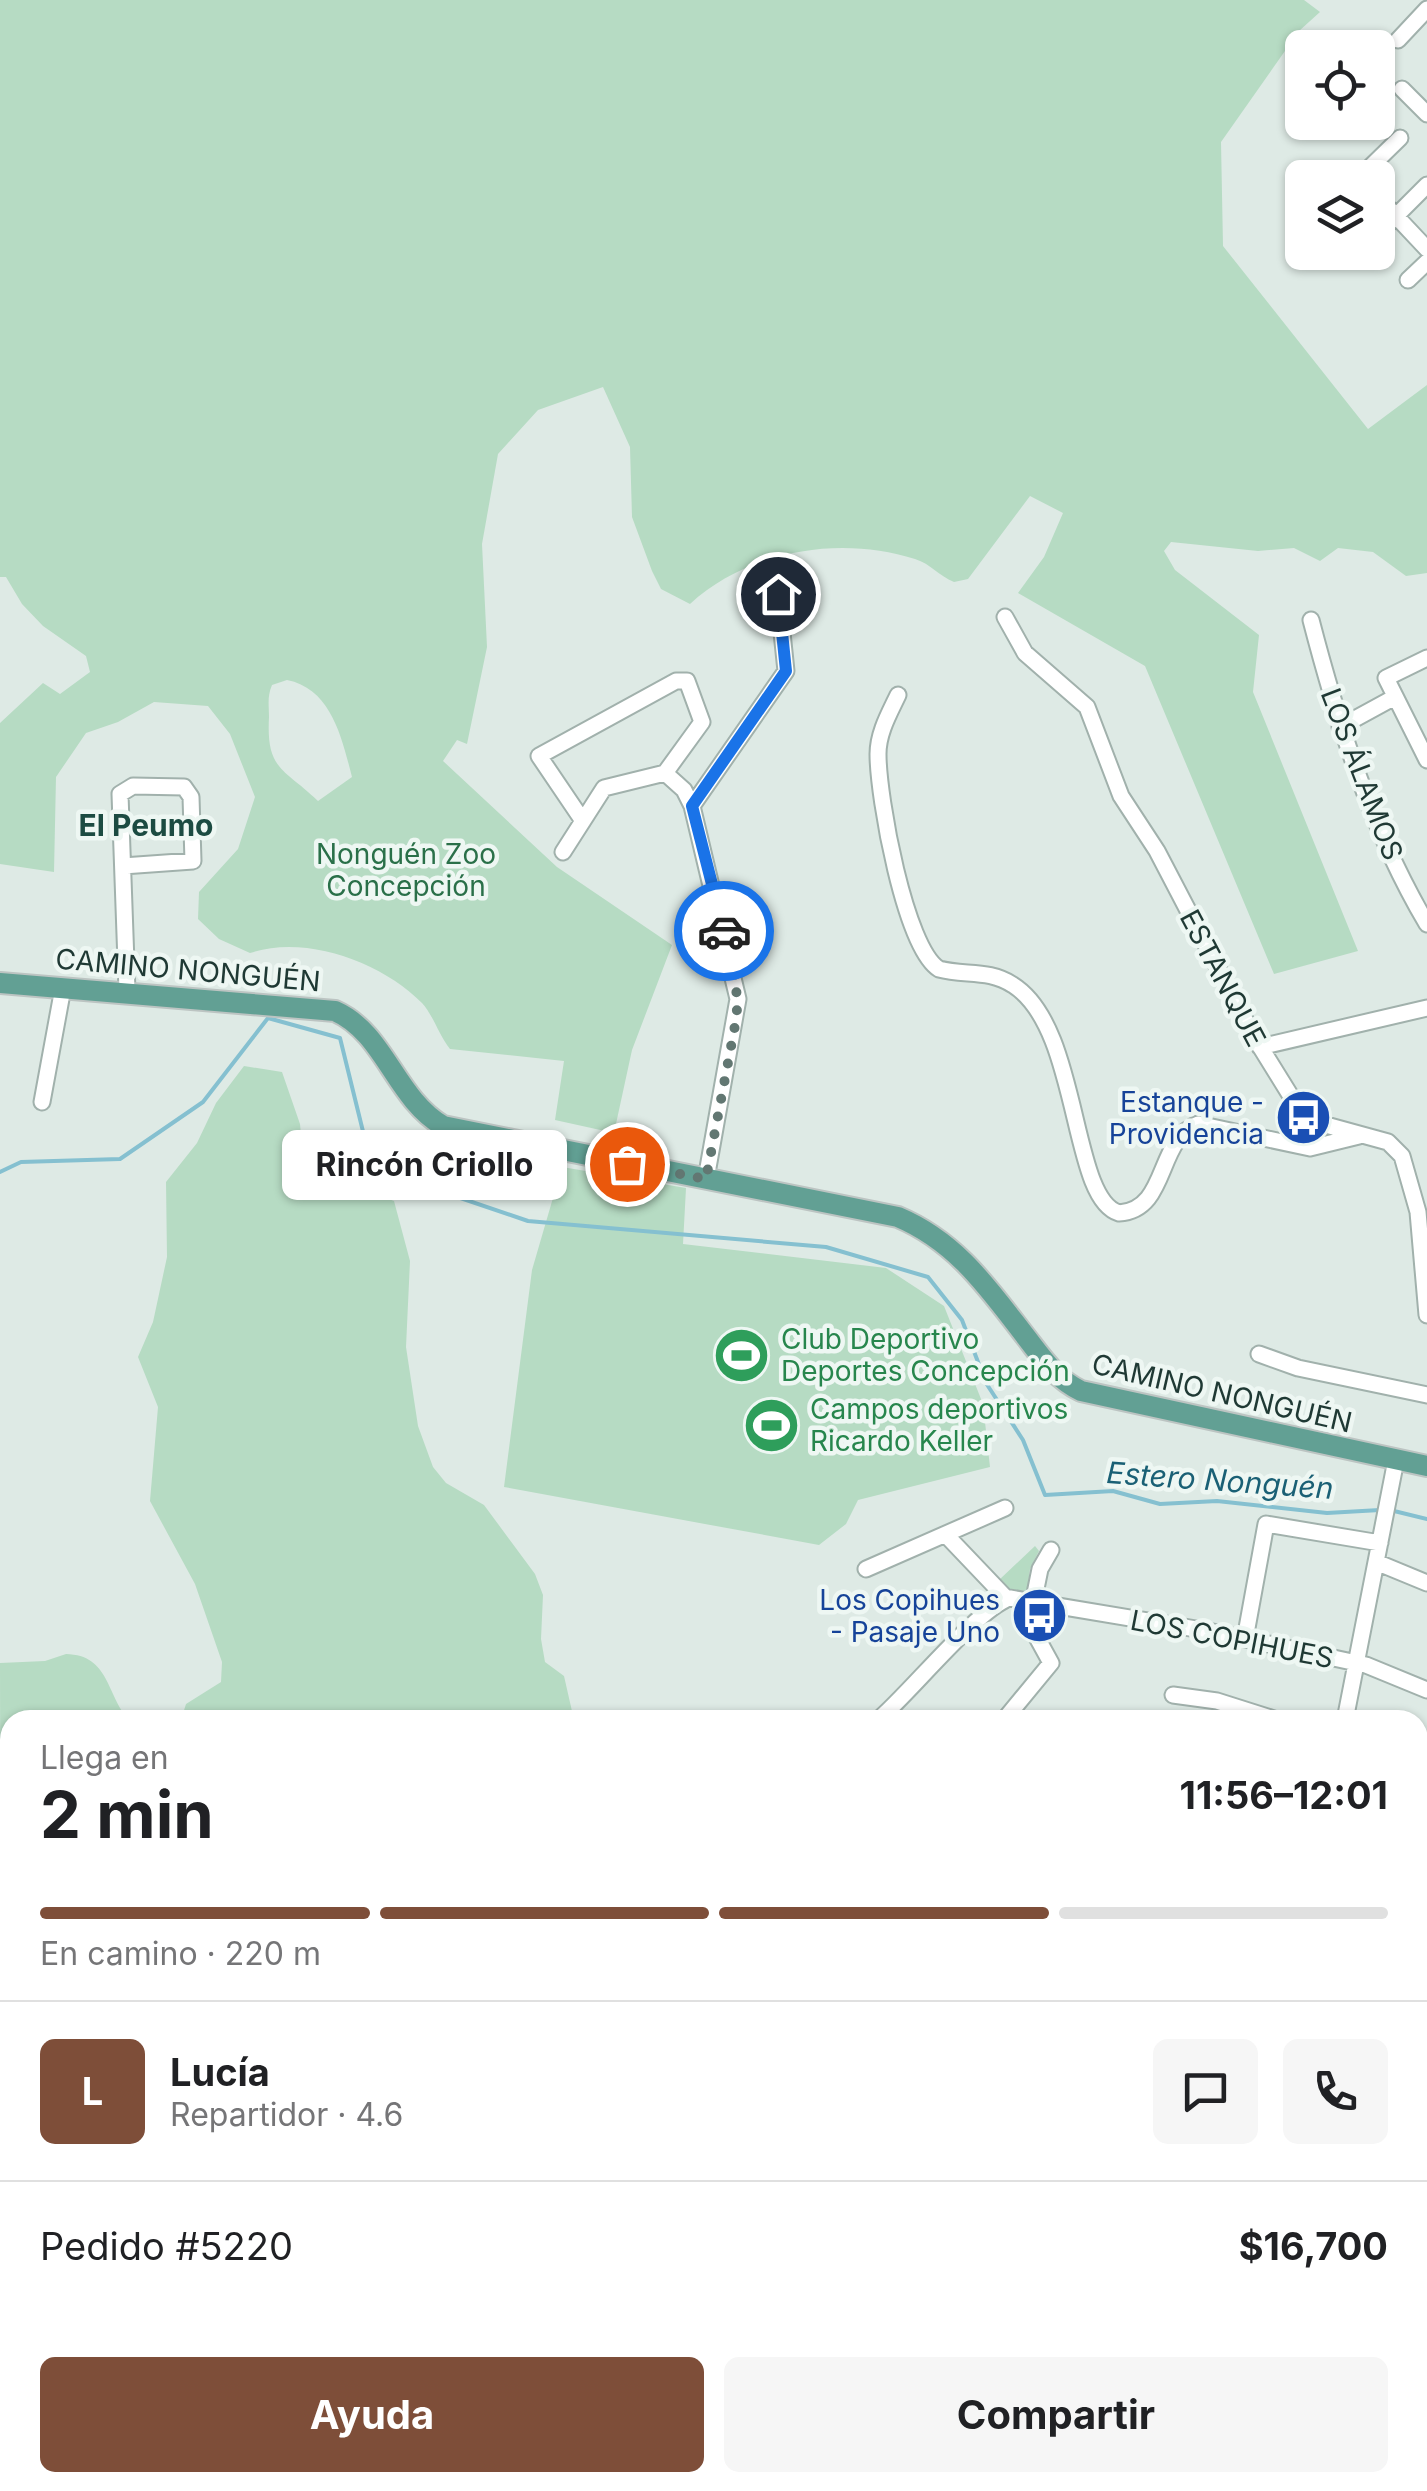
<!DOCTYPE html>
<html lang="es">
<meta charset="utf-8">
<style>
body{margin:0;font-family:Inter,sans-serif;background:#f6f6f6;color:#202124;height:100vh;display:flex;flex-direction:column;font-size:38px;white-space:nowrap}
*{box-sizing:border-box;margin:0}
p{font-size:32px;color:#757577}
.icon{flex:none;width:55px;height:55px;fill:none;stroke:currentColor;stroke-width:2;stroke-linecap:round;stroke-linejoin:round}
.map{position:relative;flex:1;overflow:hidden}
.panel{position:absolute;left:0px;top:1710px;width:1428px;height:782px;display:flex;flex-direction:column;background:#fff;border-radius:30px 30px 0 0;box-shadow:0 2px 8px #0004}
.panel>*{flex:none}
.buttons{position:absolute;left:1285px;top:30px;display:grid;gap:20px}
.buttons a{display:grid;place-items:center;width:110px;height:110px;border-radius:15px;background:#fff;box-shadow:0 2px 8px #0004;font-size:50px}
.pin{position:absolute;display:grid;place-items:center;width:85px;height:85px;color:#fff;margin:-42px;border:5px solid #fff;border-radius:50%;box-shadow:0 2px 10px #0007}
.courier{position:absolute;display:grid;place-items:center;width:100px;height:100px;margin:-50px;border:8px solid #1a73e8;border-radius:50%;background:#fff;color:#222;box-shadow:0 2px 12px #0007}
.bubble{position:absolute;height:70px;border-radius:15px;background:#fff;box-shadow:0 2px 8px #0004;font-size:32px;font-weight:700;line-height:70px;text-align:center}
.headline em{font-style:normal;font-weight:700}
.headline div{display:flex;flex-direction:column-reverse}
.headline{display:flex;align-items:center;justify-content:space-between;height:170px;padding:0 40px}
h1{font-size:65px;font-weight:700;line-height:75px}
.bar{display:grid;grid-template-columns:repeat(4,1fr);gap:15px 10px;align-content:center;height:120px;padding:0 40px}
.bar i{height:12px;border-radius:8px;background:#e0e0e0}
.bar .selected{background:#7e4e39}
.bar p{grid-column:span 4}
.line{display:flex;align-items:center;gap:25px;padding:0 40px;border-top:2px solid #e0e0e0}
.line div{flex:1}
.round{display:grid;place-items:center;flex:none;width:105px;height:105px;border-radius:15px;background:#f6f6f6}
.cta{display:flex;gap:20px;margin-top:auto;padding:20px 40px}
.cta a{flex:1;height:115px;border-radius:15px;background:#7e4e39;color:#fff;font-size:40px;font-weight:700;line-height:115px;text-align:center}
.cta a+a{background:#f6f6f6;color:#202124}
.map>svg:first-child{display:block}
.green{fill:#b6dbc3;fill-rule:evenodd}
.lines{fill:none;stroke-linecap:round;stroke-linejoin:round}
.stream{stroke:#85c0d0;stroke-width:4}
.minor-casing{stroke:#a1b1ac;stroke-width:19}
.major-casing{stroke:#bcc4c2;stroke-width:24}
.minor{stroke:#fff;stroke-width:15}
.major{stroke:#62a094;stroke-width:20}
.done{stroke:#627772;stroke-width:10;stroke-dasharray:0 18}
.route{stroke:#1a73e8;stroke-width:12}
.labels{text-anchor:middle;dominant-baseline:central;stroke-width:9;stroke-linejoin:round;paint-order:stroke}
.street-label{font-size:28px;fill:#1f3934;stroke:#eef7f3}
.park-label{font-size:28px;fill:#2a7049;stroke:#eef7f3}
.transit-label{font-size:28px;fill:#164399;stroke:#eef7f3;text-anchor:end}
.leisure-label{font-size:28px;fill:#27864d;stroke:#eef7f3;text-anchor:start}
.neighbourhood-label{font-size:30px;font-weight:bold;fill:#1c4b42;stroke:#eef7f3}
.water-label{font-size:30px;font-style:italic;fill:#1a6075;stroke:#eef7f3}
</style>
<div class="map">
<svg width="1427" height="2491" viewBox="0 0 1427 2491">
<rect width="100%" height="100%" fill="#deeae5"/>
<path class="green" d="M0 0H1304L1320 12 1299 31 1221 142 1223 246 1368 429 1427 385V573L1406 576 1373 552 1338 548 1320 561 1294 548 1258 551 1171 542 1164 551 1175 570 1259 635 1253 692 1358 951 1274 974 1145 666 1018 593 1044 557 1063 513 1030 496 968 579 954 582C939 576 931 564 915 559 840 535 749 550 690 604L661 589 652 571 632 517 630 447 603 387 538 410 498 454 482 544 487 647 467 744 457 740 443 761 557 867 672 945 632 1050 614 1133 555 1120 564 1061 450 1049C439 1035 433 1015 422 1003 382 962 305 934 250 953L219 939 198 919 199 892 238 849 255 797 230 734 208 706 154 702 118 722 86 733 56 777 54 872 0 864V723L43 683 60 694 90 672 86 656 43 626 22 604 6 577H0ZM287 680C332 689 342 739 352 777L318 801C284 768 266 771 269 717 269 705 267 697 272 685Z
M244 1066 282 1072 300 1124 304 1168 394 1201 410 1261 406 1347 418 1426 433 1467 446 1483 484 1505 535 1574 543 1595 541 1639 545 1662 564 1676 574 1720H181L186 1704 221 1682 222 1662 195 1584 150 1501 158 1407 138 1357 153 1322 167 1257 166 1182 197 1143 216 1103Z
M562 1167 686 1188 683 1244 886 1268 944 1306 983 1404 990 1467 858 1500 846 1524 819 1545 504 1487 532 1270Z
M1035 1546 1039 1551 1030 1569 1027 1591 1006 1589 999 1580Z
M66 1654C110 1655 106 1695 129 1720H10V2174L1 2173 0 1663 45 1661Z
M0 2200 10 2202V2482L376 2483 374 2491H0Z
M429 2483 614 2482 616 2491H428Z
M722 2483V2482L834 2483 830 2491H718Z"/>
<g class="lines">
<path class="stream" d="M0 1172 21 1162 120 1159 203 1102 268 1018 340 1038 372 1168 528 1221 826 1247 928 1277 962 1320 986 1383 1023 1440 1045 1495 1113 1491 1160 1504 1217 1501 1327 1513 1380 1510
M1390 1510 1427 1519"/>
<defs>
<path id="minor" d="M1398 40 1427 9
M1402 89 1427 114
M1359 178 1400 138
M1378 197 1427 249
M1378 234 1427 185
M1408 280 1427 262
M1005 617 1025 653 1087 707 1121 796 1157 851 1253 1035 1292 1098 1326 1125 1388 1142 1402 1156 1418 1212 1427 1315
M1311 620C1338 724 1372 831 1427 924
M1427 658 1386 678 1427 760
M898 695C889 714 878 733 878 754 878 797 905 948 939 969 965 976 989 969 1013 985 1081 1028 1070 1199 1119 1213 1169 1210 1156 1139 1198 1124L1310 1148 1359 1136
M1340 727 1395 697
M665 773 684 790 692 806 738 999 706 1179
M692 806 786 671 778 594
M563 852 604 788 665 773 702 722 687 681H676L539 756 583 821
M123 866 193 861 191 797 184 787 133 786 120 794 127 991
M1260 1047 1427 1008
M42 1102 63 988
M1259 1354 1298 1368 1427 1395
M946 1535 1007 1599
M1376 1562 1427 1583
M866 1569 1005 1508
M1245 1639 1266 1524 1380 1543
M1173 1695 1217 1701 1277 1720
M878 1720C911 1692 977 1609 1010 1598L1208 1631 1366 1665 1427 1690
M1004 1720 1051 1663 1029 1623 1040 1569 1051 1550
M1345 1720 1396 1460
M1418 1867 1427 1876
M1418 2252 1427 2256
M1418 2317 1427 2315"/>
<path id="major" d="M0 983 335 1011C385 1033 395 1098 443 1126L898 1217C957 1242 988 1288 1026 1337 1043 1359 1056 1379 1081 1391L1427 1466"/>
</defs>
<use href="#minor" class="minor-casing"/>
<use href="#major" class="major-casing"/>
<use href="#minor" class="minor"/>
<use href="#major" class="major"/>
</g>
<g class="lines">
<path class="done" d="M627 1164 706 1179 737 1015 736 976 724 931"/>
<path class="route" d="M724 931 692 806 786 671 778 594"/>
</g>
<defs>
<symbol id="bus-disc" viewBox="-11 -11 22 22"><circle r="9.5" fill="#1a4fb4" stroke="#eef7f3"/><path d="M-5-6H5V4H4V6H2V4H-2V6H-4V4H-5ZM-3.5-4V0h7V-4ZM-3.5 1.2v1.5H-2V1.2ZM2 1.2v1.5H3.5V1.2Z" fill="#fff"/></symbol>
<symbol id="stadium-disc" viewBox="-11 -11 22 22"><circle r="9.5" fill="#2e9e5b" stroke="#eef7f3"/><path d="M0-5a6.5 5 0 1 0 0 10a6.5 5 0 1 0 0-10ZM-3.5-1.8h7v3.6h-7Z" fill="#fff"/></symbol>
</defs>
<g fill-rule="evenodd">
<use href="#bus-disc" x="1272" y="1086" width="63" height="63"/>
<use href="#stadium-disc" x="710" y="1324" width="63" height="63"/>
<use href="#stadium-disc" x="740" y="1394" width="63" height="63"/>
<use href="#bus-disc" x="1008" y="1584" width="63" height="63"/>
</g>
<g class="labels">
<g class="street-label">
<text transform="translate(1362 774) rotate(69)">LOS ÁLAMOS</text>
<text transform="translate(188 970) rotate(5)">CAMINO NONGUÉN</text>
<text transform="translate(1223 978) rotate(62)">ESTANQUE</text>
<text transform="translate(1222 1393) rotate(13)">CAMINO NONGUÉN</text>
<text transform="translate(1232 1639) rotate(11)">LOS COPIHUES</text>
</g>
<g class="park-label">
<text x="406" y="854">Nonguén Zoo<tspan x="406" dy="32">Concepción</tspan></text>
</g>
<g class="transit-label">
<text x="1264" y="1102">Estanque -<tspan x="1264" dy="32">Providencia</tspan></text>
<text x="1000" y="1600">Los Copihues<tspan x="1000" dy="32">- Pasaje Uno</tspan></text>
</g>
<g class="leisure-label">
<text x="781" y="1339">Club Deportivo<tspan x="781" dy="32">Deportes Concepción</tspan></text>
<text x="810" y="1409">Campos deportivos<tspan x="810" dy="32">Ricardo Keller</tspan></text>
</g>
<g class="neighbourhood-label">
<text x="146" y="825">El Peumo</text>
</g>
<g class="water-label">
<text transform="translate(1220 1480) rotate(4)">Estero Nonguén</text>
</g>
</g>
</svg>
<div class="buttons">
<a><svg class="icon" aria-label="locate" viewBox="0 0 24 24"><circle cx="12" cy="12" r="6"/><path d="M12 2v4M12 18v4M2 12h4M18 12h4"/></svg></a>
<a><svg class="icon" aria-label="layers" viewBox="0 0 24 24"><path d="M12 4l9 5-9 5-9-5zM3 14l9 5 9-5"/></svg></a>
</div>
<div class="pin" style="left:627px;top:1164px;background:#ea580c"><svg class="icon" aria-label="bag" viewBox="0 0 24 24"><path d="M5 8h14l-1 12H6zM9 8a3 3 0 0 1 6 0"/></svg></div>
<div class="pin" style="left:778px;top:594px;background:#1f2937"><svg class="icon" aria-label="home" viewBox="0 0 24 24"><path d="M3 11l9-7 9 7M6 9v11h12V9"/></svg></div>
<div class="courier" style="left:724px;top:931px"><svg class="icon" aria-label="car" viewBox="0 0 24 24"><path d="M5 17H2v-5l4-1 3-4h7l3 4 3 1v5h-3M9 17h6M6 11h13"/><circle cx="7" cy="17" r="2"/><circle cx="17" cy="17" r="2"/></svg></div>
<div class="bubble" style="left:282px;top:1130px;width:285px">Rincón Criollo</div>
<section class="panel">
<div class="headline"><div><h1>2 min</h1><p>Llega en</p></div><em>11:56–12:01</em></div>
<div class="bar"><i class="selected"></i><i class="selected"></i><i class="selected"></i><i></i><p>En camino · 220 m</p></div>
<div class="line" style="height:180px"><b class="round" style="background:#7e4e39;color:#fff">L</b><div><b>Lucía</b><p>Repartidor · 4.6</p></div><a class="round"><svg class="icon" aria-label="chat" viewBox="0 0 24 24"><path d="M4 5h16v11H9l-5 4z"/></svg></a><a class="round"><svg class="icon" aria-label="phone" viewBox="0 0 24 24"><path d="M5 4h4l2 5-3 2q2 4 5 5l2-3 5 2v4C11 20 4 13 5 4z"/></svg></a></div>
<div class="line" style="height:130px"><div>Pedido #5220</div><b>$16,700</b></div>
<div class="cta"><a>Ayuda</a><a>Compartir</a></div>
</section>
</div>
